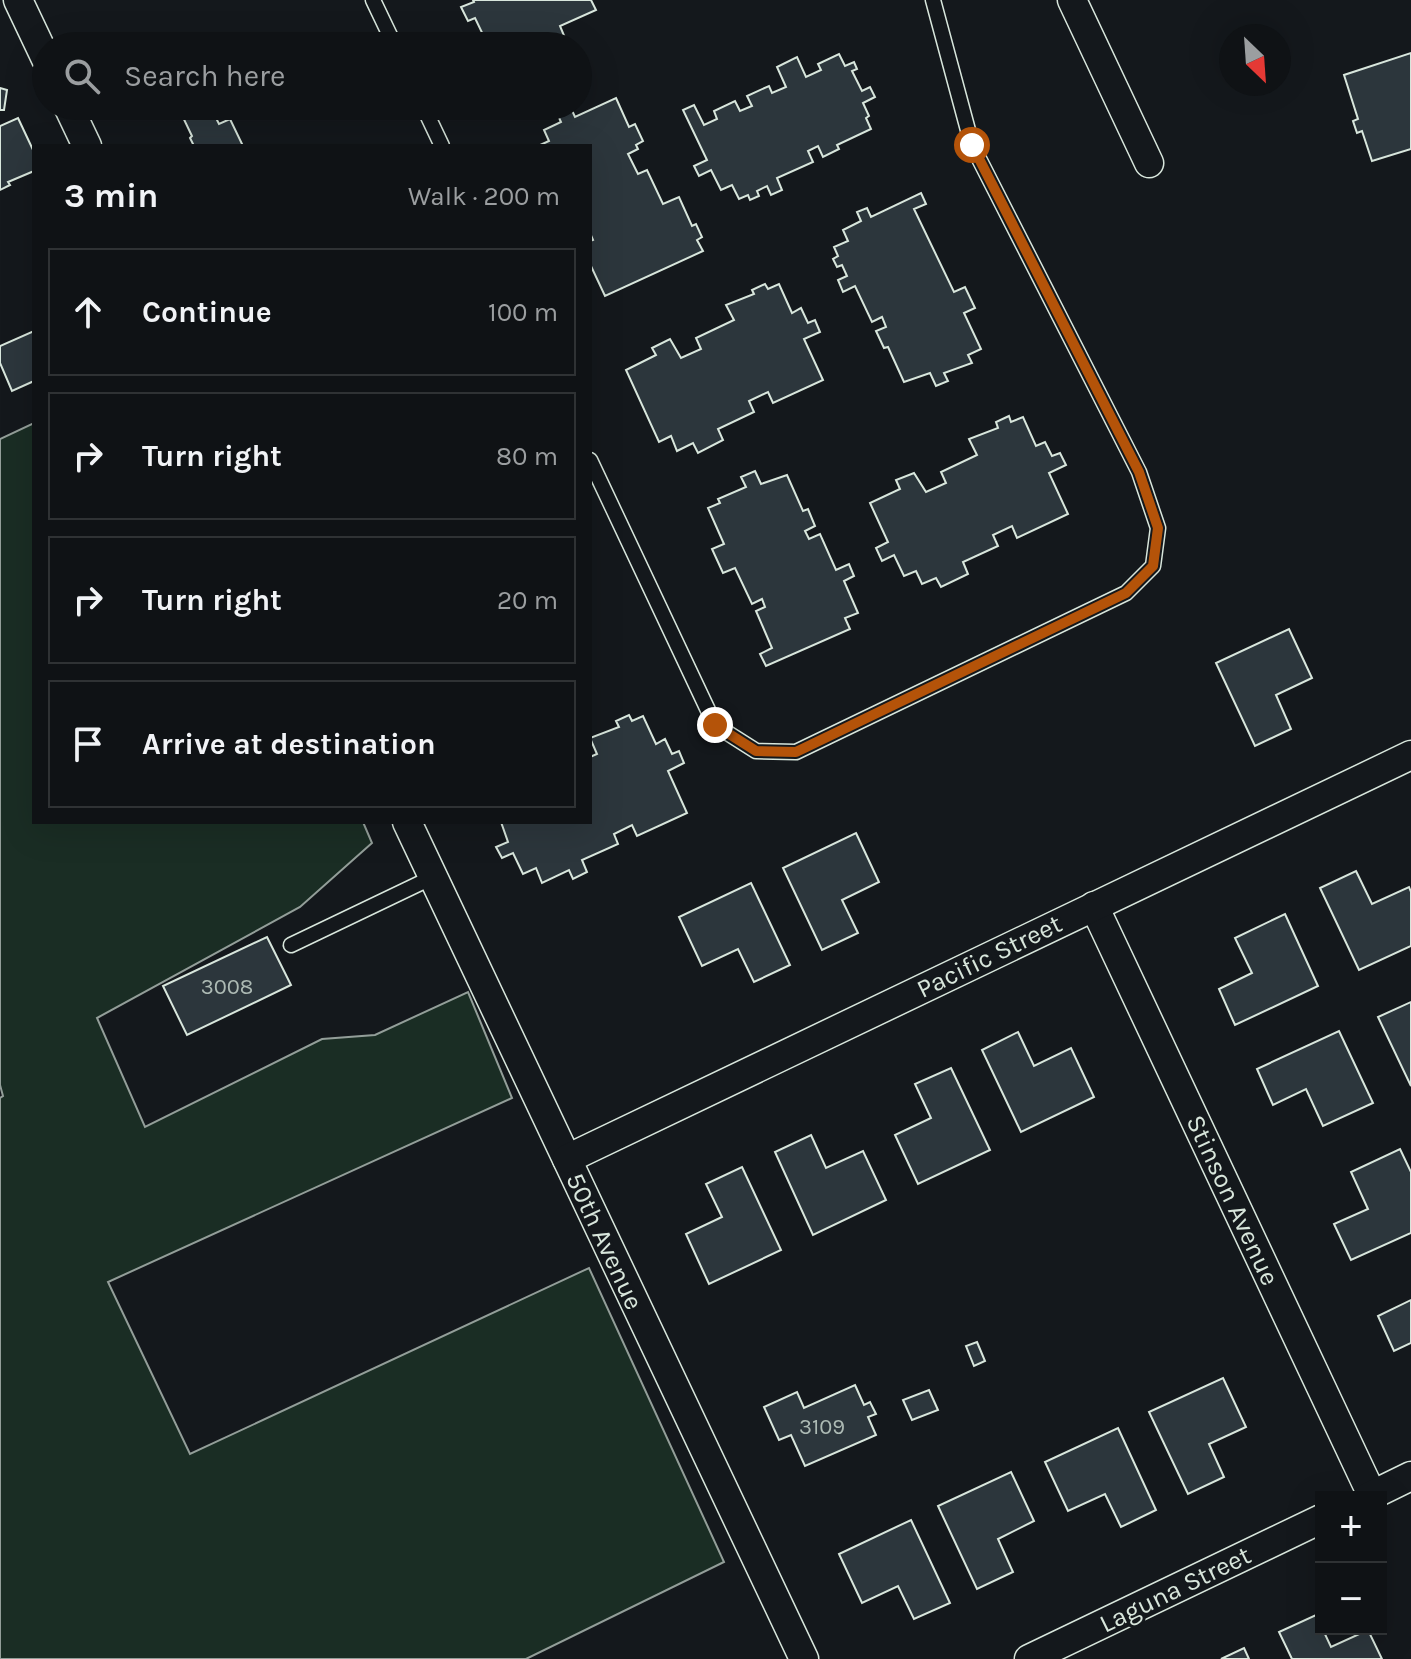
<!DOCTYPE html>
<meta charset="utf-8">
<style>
:root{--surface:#0f1215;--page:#1d2022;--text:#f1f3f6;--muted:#9b9ea0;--line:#2f3234}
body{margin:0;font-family:Karla,sans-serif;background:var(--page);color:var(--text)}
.controls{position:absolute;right:24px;bottom:24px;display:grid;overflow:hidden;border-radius:0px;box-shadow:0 8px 32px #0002}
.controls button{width:72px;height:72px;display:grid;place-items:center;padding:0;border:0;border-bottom:2px solid var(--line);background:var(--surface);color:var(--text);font:40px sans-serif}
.compass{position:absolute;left:1219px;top:24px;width:72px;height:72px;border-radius:50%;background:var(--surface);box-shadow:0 8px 32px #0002;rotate:155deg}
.stop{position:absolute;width:24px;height:24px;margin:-18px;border:6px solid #b45309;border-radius:50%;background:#fff}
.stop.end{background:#b45309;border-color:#fff;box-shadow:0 2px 8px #0008}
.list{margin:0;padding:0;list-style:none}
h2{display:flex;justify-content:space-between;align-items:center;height:104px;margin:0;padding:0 32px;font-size:34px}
h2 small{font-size:26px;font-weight:400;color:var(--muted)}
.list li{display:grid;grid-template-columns:52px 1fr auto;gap:24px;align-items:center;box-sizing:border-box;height:128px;margin:0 16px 16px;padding:0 16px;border:2px solid var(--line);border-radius:0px}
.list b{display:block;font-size:30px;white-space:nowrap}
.list em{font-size:26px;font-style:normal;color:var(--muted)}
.icon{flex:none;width:44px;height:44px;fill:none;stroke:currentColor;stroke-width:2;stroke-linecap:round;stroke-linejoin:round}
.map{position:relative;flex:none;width:1411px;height:1659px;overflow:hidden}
.search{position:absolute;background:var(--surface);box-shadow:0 8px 32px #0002;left:32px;top:32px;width:560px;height:88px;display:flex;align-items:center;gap:20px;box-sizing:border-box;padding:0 28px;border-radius:44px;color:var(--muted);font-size:30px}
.panel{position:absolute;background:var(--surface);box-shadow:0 8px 32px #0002;left:32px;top:144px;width:560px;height:680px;border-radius:0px}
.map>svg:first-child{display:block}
.green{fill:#1a2d24;stroke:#939e99;stroke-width:2}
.building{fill:#2c363c;stroke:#d8e6dc;stroke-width:2}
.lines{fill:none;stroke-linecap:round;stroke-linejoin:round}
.lane-casing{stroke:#d8e6dc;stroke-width:17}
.street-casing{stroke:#d8e6dc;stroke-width:31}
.lane{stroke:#14181c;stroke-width:14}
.street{stroke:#14181c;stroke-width:28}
.route{stroke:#b45309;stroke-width:10}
.labels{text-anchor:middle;stroke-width:6;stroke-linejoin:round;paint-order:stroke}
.number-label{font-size:22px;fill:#adbab4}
.street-label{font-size:26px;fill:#d8e6dc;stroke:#14181c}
</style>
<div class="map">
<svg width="1411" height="1659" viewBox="0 0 1411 1659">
<rect width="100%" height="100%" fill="#14181c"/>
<polygon class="green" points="34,423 34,822 363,822 372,843 300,907 97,1018 145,1127 322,1039 375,1035 468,992 512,1098 108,1282 190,1454 589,1268 724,1562 526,1659 0,1659 0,1098 3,1096 0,1085 0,439"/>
<g class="building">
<polygon points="473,0 591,0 596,10 560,26 565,38 547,46 540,46 536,37 517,46 495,46 493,41 487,43 475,18 468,21 461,7 474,2"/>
<polygon points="1411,53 1411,149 1372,161 1362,131 1357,133 1353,121 1358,119 1344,75"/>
<polygon points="839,54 845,66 854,62 857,69 852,71 862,91 870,87 875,97 863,103 869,116 866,118 871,129 837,145 839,149 823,157 818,146 808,151 813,162 777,178 782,190 771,195 767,186 757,191 759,196 750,200 748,195 739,199 732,185 721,190 711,170 699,176 694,166 707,160 683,110 694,105 704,125 717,119 714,111 735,101 740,111 752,106 747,96 769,86 772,93 786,87 777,67 797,57 806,77 821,70 818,64"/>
<polygon points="0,88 7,90 4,110 0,110"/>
<polygon points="616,98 629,127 635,124 643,141 636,145 638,149 628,154 638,174 647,170 663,204 679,197 692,226 696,224 702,237 697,240 703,251 605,296 590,264 590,241 593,240 590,233 590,146 538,146 549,141 544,130 561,122 555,109 570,106 575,117"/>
<polygon points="187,106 210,106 219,124 230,119 243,146 194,146 190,138 192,136 179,109"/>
<polygon points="18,118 34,152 34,171 8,182 10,185 0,190 0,126"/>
<polygon points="921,193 926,204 914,209 954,292 965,287 975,308 964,313 981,349 968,355 972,363 944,373 948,381 936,386 930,373 904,382 888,347 884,348 876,331 886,327 882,317 872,322 855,286 843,292 838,280 847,276 842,265 837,267 833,259 838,256 834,247 848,241 843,230 861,221 857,212 867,208 871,217"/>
<polygon points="765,284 768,289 779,284 792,313 801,308 808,323 815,320 820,332 804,339 823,380 773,403 768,392 749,401 754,412 718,429 723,440 698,453 693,443 677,451 671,436 659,442 626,370 656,355 652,348 670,339 681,358 701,349 696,338 734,320 726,305 754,294 752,290"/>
<polygon points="34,331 34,381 12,391 0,363 0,346"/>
<polygon points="1009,416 1011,422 1023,417 1036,446 1045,442 1052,456 1060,453 1066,465 1049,473 1068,514 1017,538 1012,526 993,535 998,546 963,562 968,574 941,587 936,578 922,584 916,571 904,576 894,555 882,561 876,548 888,542 870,503 900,489 896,480 914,473 926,492 946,483 941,472 977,455 969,439 998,428 996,422"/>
<polygon points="755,471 761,484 787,475 803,511 808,509 815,526 805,531 809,539 820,534 836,570 849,564 854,576 844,581 858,613 845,618 850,629 766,666 760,654 772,648 756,611 765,607 762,599 752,604 735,568 723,573 712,549 724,544 708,508 720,503 718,499 746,487 741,477"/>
<polygon points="1289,629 1312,678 1276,695 1291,729 1255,746 1216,663"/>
<polygon points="629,715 632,721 643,716 656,744 665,739 672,754 679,751 684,763 668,771 687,813 637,836 632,825 614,834 618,844 582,860 587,872 573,879 569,870 542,883 536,868 523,874 513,853 502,858 496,847 508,842 501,822 590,822 590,757 597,754 590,738 619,727 616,721"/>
<polygon points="856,833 879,882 842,900 858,933 822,950 783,868"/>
<polygon points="1356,871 1372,904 1409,887 1411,892 1411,946 1359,970 1320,888"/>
<polygon points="751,883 790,965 754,982 738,949 702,966 679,917"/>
<polygon points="1285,914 1318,986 1235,1025 1219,989 1252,973 1235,938"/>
<polygon points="267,937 291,985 187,1035 163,986"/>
<polygon points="1411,1002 1411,1086 1378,1017"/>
<polygon points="1339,1031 1373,1103 1323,1126 1306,1089 1273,1105 1257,1069"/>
<polygon points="1018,1032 1034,1066 1071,1048 1094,1097 1021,1132 982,1050"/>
<polygon points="951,1068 990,1150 918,1184 895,1135 931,1118 915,1084"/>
<polygon points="811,1135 826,1168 863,1151 886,1200 813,1235 775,1152"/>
<polygon points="1400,1149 1411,1172 1411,1233 1351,1260 1334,1224 1368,1209 1351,1172"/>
<polygon points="742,1167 781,1250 709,1284 686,1234 722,1217 706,1184"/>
<polygon points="1411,1300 1411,1343 1394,1351 1378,1316"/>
<polygon points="977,1342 985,1361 974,1366 966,1346"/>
<polygon points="1223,1378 1246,1427 1209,1444 1224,1477 1188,1494 1149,1412"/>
<polygon points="855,1385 864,1405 870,1402 876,1414 868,1417 876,1435 805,1466 791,1435 779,1440 764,1407 797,1392 804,1408"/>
<polygon points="929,1390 938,1410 912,1420 903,1400"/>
<polygon points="1118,1428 1156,1510 1121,1527 1105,1494 1068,1511 1045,1462"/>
<polygon points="1011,1472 1034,1521 998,1539 1013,1572 977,1589 938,1506"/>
<polygon points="911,1520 950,1603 914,1619 898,1586 862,1603 839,1554"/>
<polygon points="1316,1615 1331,1647 1368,1630 1382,1659 1292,1659 1279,1632"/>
<polygon points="1244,1648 1249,1659 1221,1659"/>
</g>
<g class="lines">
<defs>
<g id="lane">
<polyline points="373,0 395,46"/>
<polyline points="423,106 442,146"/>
<polyline points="590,460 715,725 756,751 796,752 1126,593 1153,566 1158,528 1139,472 972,145 933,0"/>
<polyline points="291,945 433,877"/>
</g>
<g id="street">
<polyline points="18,0 46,59"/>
<polyline points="1072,0 1149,163"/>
<polyline points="68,106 87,146"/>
<polyline points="407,822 804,1659"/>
<polyline points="1094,906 1372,1495"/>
<polyline points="567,1159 1411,755"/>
<polyline points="1368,1497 1411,1476"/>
<polyline points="1029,1659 1321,1519"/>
</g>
</defs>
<use href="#lane" class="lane-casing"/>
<use href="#street" class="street-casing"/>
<use href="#lane" class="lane"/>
<use href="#street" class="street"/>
</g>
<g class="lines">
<polyline class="route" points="715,725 756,751 796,752 1126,593 1153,566 1158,528 1139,472 972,145"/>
</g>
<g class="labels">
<g class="number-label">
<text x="227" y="994">3008</text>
<text x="822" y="1434">3109</text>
</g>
<g class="street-label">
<text transform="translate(989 956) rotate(-26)" y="9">Pacific Street</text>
<text transform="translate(1233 1200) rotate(65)" y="9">Stinson Avenue</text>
<text transform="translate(605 1241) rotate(65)" y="9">50th Avenue</text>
<text transform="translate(1175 1589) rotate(-26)" y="9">Laguna Street</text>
</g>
</g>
</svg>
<div class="controls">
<button>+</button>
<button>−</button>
</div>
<svg class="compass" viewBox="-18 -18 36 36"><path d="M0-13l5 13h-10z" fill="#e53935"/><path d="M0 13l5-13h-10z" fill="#9b9ea0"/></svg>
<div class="stop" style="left:972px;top:145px"></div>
<div class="stop end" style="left:715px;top:725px"></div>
<div class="search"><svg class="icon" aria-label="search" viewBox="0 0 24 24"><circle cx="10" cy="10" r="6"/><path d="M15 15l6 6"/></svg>Search here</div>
<section class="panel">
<h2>3 min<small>Walk · 200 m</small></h2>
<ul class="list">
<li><svg class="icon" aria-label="ahead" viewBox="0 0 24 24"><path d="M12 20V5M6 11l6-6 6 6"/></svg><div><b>Continue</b></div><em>100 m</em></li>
<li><svg class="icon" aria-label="right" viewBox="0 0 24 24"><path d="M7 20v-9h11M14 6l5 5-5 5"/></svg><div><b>Turn right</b></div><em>80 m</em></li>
<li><svg class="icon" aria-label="right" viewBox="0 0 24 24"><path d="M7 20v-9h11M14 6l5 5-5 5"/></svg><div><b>Turn right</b></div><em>20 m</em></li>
<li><svg class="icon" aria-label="arrive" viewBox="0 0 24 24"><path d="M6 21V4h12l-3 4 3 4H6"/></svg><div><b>Arrive at destination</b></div></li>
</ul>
</section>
</div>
